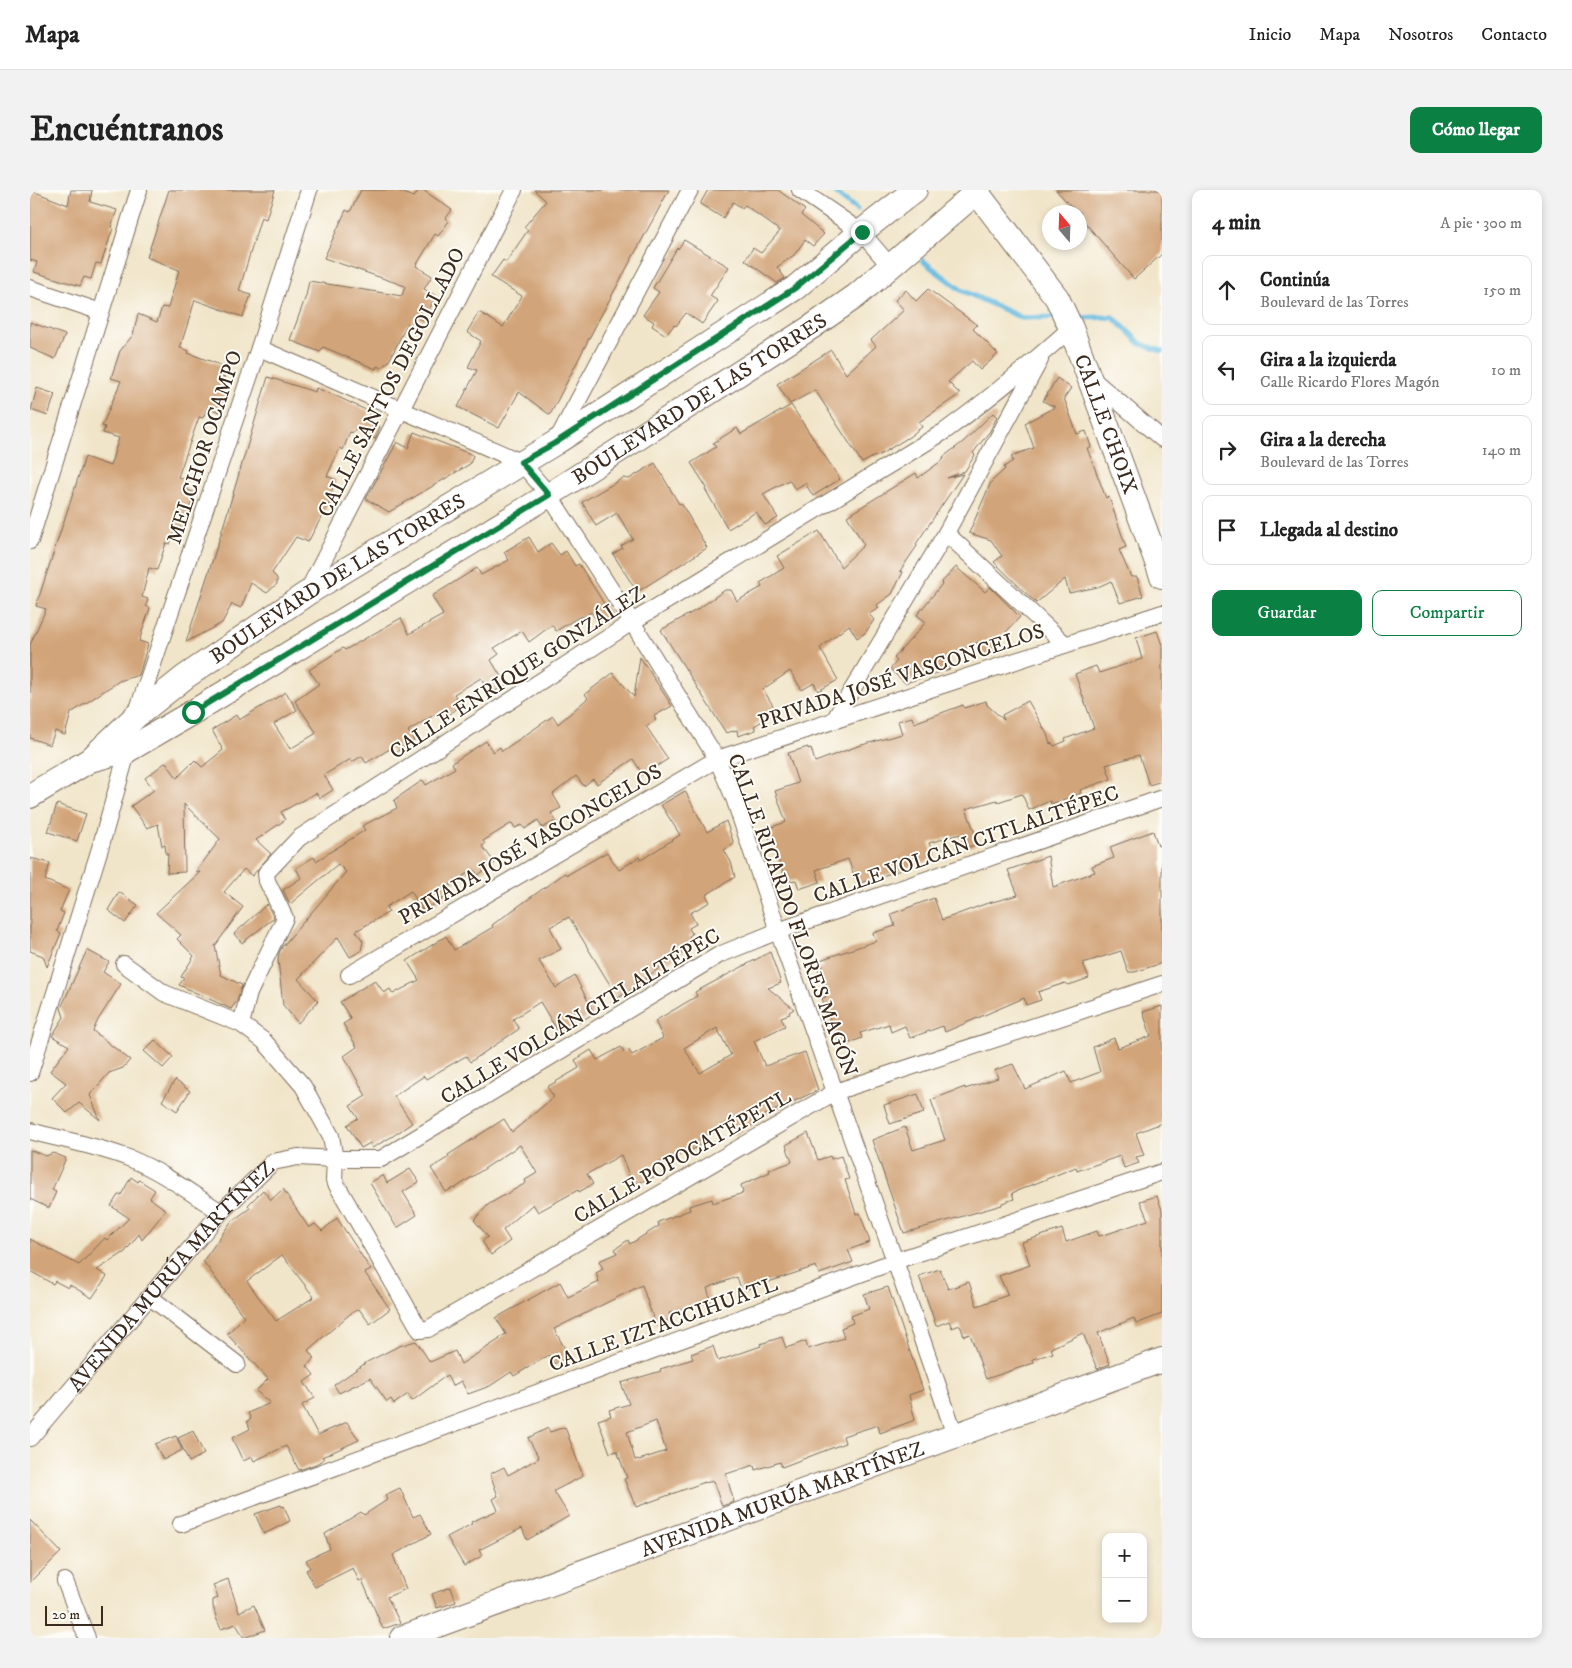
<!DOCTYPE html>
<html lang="es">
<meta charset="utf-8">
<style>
:root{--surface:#fff;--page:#f2f2f2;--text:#222;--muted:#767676;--line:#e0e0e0;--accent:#0b8043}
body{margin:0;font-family:"IM FELL DW Pica",serif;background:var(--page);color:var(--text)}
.controls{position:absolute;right:15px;bottom:15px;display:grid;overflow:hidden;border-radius:10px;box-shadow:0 2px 8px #0003}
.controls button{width:45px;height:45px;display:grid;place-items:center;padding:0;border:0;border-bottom:1px solid var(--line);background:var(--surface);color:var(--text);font:25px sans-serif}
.compass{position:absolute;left:1012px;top:15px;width:45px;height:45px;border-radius:50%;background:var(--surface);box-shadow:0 2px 8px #0003;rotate:341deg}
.scale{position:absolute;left:15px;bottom:12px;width:58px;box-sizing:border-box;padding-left:5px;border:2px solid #3b2a1e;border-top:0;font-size:14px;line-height:18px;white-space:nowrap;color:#3b2a1e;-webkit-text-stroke:4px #fdfcf7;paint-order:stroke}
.stop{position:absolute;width:15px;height:15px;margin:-11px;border:4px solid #0b8043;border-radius:50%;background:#fff}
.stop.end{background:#0b8043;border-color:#fff;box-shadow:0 1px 5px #0008}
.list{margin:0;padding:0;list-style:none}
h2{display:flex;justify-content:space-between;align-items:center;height:65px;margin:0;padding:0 20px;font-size:21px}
h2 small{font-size:16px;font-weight:400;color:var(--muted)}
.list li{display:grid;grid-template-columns:32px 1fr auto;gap:15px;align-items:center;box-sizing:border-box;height:70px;margin:0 10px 10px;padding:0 10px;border:1px solid var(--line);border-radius:10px}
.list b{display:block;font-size:19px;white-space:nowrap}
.list p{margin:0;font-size:16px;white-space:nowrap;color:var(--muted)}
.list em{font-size:16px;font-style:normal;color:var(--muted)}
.actions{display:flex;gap:10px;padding:15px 20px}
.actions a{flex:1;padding:11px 0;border:1px solid var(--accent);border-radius:10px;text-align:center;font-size:18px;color:var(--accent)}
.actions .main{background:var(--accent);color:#fff}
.icon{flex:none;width:28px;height:28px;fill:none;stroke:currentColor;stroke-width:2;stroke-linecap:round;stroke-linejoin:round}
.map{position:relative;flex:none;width:1132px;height:1448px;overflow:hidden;border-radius:10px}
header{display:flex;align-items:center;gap:30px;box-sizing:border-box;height:70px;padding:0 25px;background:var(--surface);border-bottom:1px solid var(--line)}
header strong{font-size:24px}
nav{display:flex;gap:28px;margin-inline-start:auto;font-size:18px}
.intro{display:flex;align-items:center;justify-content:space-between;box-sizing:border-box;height:120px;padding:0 30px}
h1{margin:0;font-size:35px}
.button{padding:12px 22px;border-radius:10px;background:var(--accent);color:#fff;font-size:18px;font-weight:700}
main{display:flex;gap:30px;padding:0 30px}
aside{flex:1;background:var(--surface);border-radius:10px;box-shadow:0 2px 8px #0003}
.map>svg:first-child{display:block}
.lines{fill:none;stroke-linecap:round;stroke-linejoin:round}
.stream{stroke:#63b9df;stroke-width:5.5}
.building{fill:#d2a479;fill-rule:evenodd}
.street-casing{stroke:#7b6b5a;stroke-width:18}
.secondary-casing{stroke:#7b6b5a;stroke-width:26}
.street{stroke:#fff;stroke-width:16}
.secondary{stroke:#fff;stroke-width:24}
.route{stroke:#0b8043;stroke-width:6}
.labels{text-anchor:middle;stroke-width:4;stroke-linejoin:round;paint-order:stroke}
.street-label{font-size:21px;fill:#3b2a1e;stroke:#fdfcf7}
</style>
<header>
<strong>Mapa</strong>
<nav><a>Inicio</a><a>Mapa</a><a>Nosotros</a><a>Contacto</a></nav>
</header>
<div class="intro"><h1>Encuéntranos</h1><a class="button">Cómo llegar</a></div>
<main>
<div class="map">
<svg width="1132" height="1448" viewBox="0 0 1132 1448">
<rect width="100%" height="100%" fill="#fdfcf7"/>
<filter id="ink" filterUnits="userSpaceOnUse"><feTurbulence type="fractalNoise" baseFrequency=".02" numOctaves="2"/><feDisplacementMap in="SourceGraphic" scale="10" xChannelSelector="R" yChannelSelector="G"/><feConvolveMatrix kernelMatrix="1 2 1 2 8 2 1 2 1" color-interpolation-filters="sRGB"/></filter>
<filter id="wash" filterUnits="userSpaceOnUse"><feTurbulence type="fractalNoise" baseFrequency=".0096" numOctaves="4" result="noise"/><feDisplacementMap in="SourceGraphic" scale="20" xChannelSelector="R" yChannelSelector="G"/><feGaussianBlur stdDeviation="1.12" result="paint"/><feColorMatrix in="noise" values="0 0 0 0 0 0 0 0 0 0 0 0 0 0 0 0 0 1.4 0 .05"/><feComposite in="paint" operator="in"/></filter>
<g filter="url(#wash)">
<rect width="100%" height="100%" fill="#f1e5c9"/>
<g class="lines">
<g class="stream">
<polyline points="802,0 827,20"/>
<polyline points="893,71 931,100 992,128 1029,127"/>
<polyline points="1042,128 1083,127 1111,154 1132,161"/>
</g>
</g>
<g id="blocks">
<g class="building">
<polygon points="0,0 38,15 41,0 62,0 60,12 87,20 81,37 83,38 71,74 66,73 61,89 54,87 50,96 4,82 7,72 0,70"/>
<polygon points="139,0 245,0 236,29 231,27 209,101 221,105 213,127 165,110 150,158 159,161 158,163 196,177 193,191 199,194 190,222 177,218 173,228 169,227 148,287 158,290 155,299 165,303 153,339 146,337 140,354 136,353 127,380 119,378 112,407 118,409 116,416 120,418 109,451 118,454 109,485 89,491 41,523 35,545 25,541 20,555 0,548 0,455 16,419 6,416 55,267 80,276 89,248 73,243 75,237 72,236 91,191 81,188 90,161 103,145 108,124 127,132 132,117 138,118 149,80 117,67"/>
<polygon points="331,0 366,0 384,7 389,0 393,0 422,20 416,28 419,31 408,46 405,44 386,76 402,86 394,99 406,106 394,130 385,126 381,135 377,134 359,171 351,178 347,176 346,179 293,157 290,162 260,150 276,106 279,91 372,106 375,96 294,68 316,20 320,22"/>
<polygon points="504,0 639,0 568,131 520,225 489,202 469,238 428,217 447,180 438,177 451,151 437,142 449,122 473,137 492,106 461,87 473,70 476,72 498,40 494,37 516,11"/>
<polygon points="678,0 748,0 775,20 771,25 794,44 783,56 775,50 764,65 747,77 755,88 747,93 715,70 723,58 731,63 750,41 715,15 712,18 703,12 693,28 670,14"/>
<polygon points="1026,0 1132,0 1132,64 1104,89 1050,27 1050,22 1046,22"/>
<polygon points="654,50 699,77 680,106 688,111 672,134 656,123 646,136 644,135 636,145 622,136 624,132 613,125 629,102 623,98 647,58 648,59"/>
<polygon points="898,99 947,135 943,139 968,164 950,180 942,171 918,192 930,204 889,232 892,237 879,247 846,267 845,266 832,273 785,200 760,214 747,194 801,160 816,184 846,156 841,150 874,120 865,110 876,100 886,111"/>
<polygon points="0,132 35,145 25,169 0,158"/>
<polygon points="238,187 285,202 286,198 304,205 340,222 337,229 350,237 345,249 325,239 323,243 320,242 313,260 310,258 297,286 306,290 301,303 304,304 278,352 266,347 242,383 247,388 247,394 237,403 221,393 211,418 202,414 192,433 156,452 190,347"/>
<polygon points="1027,188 1041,198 1034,208 1047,244 1056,241 1061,257 1057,258 1076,308 1079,307 1096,357 1089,360 1101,387 1107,387 1113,406 1090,413 1081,391 1068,397 1039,403 1035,389 1006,413 964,372 972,366 961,350 939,343 961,292 975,279 974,277 983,271 981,266 1004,258 995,233 1025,217 1013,211"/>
<polygon points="7,198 25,204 18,226 1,220"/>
<polygon points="761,215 810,289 783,306 775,293 765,299 759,290 733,304 748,328 735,335 726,322 698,339 675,299 677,298 661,273 686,257 683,253 707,238 711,244"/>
<polygon points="963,223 967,227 960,241 943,263 945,265 935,281 917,288 933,284 886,354 887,356 870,381 873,382 862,404 847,415 849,418 839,424 844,430 835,443 827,448 819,435 790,458 808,490 788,501 784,493 772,500 760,481 733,499 747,522 724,536 726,540 708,546 707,540 696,543 631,440 668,419 695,400 701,400 707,411 732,397 730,393 754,378 747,366 789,341 811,377 834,355 817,326 886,283 888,288 914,269 913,267 933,252"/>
<polygon points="384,242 443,265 440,274 359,322 336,309 367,252 378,258"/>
<polygon points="625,273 649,314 651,313 677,358 607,402 583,364 593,358 591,356 603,349 587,323 566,336 552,312 593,288 599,289"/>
<polygon points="499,347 508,362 521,353 530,365 536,361 545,376 549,374 583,428 570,435 561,422 556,426 549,427 526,441 522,435 499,452 492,441 464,458 469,464 461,470 476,495 460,504 451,488 424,504 431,516 411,529 407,523 378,541 384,551 363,564 360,559 336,573 332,566 322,572 321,569 294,585 303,600 290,608 286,603 251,622 255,630 226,650 241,664 222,686 214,679 194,702 213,717 185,756 191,785 212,795 207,811 201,819 149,795 154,788 151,787 164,766 147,749 151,745 126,723 170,682 166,682 190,649 154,614 155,682 137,683 138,664 136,664 135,655 132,656 128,634 117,638 101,616 124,600 115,588 136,572 147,588 165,570 172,577 193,560 182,540 206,525 209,530 256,502 267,520 244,534 260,559 285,544 286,542 265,511 289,494 279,480 313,458 315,460 371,428 379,444 413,425 402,406 447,378 451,385 479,370 474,362"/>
<polygon points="926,377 955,402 960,397 990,427 965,454 968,459 952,467 947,452 912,471 920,479 875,493 860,479 867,471 864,468 896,432 887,425 912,394 911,393"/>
<polygon points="1127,441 1132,455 1132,591 1119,595 1109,565 1076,575 1081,589 1050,600 1051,603 1021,614 1020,611 999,620 992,604 968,612 967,610 936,619 949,654 935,658 930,644 899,653 905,669 827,694 818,669 786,680 790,692 769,699 766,690 759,691 758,687 755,688 736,639 756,632 745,601 768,593 758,563 778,557 778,559 781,558 785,572 828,556 872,544 868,531 882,527 884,533 933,515 934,518 956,511 957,515 974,530 972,525 998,511 1017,544 1020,554 1022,553 1024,556 1036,551 1035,549 1064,538 1045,484 1066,476 1069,483 1112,469 1106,448"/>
<polygon points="610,467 642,516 624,526 626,530 616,536 638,569 613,585 603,569 567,594 563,589 554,596 546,586 523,604 531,618 521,623 526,631 512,638 508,630 495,639 492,635 485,638 482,633 453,651 455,654 452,656 465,673 448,685 443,679 415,699 419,705 393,721 381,701 356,717 359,722 326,741 333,751 331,761 320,767 308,747 268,789 288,811 268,833 253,815 248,770 249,763 252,757 316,682 308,674 260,714 253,700 271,688 266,678 284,667 286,671 335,640 332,636 367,618 364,610 393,590 396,595 425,578 422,573 456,551 463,562 470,557 472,561 523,526 528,534 558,508 555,504 583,483 604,507"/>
<polygon points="655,601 677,642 696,631 704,654 694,660 701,672 705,687 676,705 680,712 660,723 666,734 659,738 662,744 659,746 664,754 615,788 617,791 588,808 539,727 520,737 531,759 509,771 526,798 545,786 564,823 530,845 510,812 483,829 489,839 440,872 436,866 396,889 394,886 364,906 382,933 363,946 342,958 340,953 331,958 317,935 328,928 320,916 336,906 314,866 327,857 313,834 321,829 310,812 345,790 354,803 360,799 363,804 389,790 377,771 416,746 424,760 463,737 462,735 535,683 537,685 577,662 589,680 609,667 611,670 650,645 631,615"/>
<polygon points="27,614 56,624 47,651 18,642"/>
<polygon points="1123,641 1128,656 1132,655 1132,773 1105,782 1098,782 1091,761 1053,773 1059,788 1039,795 1035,793 1008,802 1011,810 996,815 994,808 915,842 913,836 880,848 875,836 861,842 859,834 830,843 832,848 810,857 792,808 796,807 788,779 793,777 790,770 846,751 843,743 865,736 861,724 904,708 912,730 955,714 988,705 978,680 1018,666 1023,697 1065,682 1062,676 1084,668 1080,657"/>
<polygon points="0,668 20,673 15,690 39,700 30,721 34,723 27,741 31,743 17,777 13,766 0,761"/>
<polygon points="89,702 108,715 95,733 78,720"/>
<polygon points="237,714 244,728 212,753 204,744"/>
<polygon points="57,760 79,772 73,782 91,794 68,830 63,841 100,870 93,878 79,883 60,905 70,930 49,913 37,923 22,908 36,893 20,881 39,856 22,846 34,827 31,818"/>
<path d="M740 762 751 793 738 798 764 819 759 822 760 824 751 827 755 836 724 851 735 876 775 862 788 900 733 926 734 928 706 945 698 932 666 952 669 957 622 976 626 986 603 995 591 965 557 984 563 994 549 1002 548 1000 508 1022 503 1014 473 1040 480 1051 461 1065 452 1051 458 1047 444 1030 459 1014 496 993 495 990 507 983 490 955 424 999 423 998 416 1002 401 978 419 967 418 965 474 929 482 942 524 907 517 897 549 878 545 870 561 860 567 870 591 857 594 862 598 859 602 865 633 848 625 831 667 806 665 802ZM687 838 701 865 670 883 654 858Z"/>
<polygon points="1132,816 1132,933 1106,943 1114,965 1106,967 1109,973 1094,978 1090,966 1047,981 1046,977 982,1003 984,1009 972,1013 972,1015 874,1043 842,950 875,937 883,960 915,950 901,910 935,897 935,899 968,888 965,880 983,874 995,899 1036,881 1041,893 1070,882 1063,857 1084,848 1088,858 1121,846 1113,822"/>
<polygon points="125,850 143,867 133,878 114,861"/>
<polygon points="145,890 160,901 147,921 132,911"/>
<polygon points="888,904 894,923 860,934 854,915"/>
<polygon points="778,943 788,970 800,966 801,969 811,966 819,989 815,990 826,1024 830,1023 840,1052 818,1060 823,1072 789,1084 786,1076 712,1101 707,1087 677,1098 681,1111 639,1123 641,1129 625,1134 612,1095 524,1139 539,1166 524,1174 519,1165 484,1186 481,1182 460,1196 438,1204 431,1191 422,1196 417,1185 382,1211 378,1204 364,1214 361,1209 357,1212 340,1188 309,1203 304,1195 337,1172 369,1156 386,1151 400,1172 425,1161 431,1174 470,1149 469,1148 476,1144 466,1128 530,1092 538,1107 569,1092 566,1083 573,1079 569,1071 587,1063 585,1059 598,1050 600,1054 629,1036 628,1032 660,1020 659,1016 682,1009 683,1013 713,1003 711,995 740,982 739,980 762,972 756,955"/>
<polygon points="0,960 16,966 23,963 36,968 22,1000 26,1002 19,1018 0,1009"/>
<polygon points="380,979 389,992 373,1002 387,1025 367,1038 340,993 353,985 357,993"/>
<polygon points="101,987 108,992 109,990 125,1000 120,1008 136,1020 112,1050 109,1044 95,1062 67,1080 77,1086 62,1108 40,1095 38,1098 25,1091 23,1094 0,1081 0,1049 49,1075 75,1048 77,1050 99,1028 81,1016 88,1005 91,1005"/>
<path d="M253 999 279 1038 285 1034 292 1041 307 1028 341 1080 335 1083 360 1119 340 1134 329 1119 320 1124 278 1160 284 1168 277 1176 284 1185 274 1192 285 1208 272 1215 288 1245 317 1232 329 1250 292 1267 294 1269 286 1274 269 1280 256 1256 224 1271 222 1267 213 1271 202 1248 220 1239 217 1231 221 1229 218 1223 240 1213 226 1201 238 1189 197 1144 214 1127 173 1071 201 1032 220 1018 218 1015 233 1000 241 1010ZM252 1065 284 1107 246 1131 217 1091Z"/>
<polygon points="1127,1006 1132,1020 1132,1124 1106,1134 1104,1128 1068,1143 1080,1174 1067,1179 1053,1143 1021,1158 1023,1163 1003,1169 1004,1173 956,1189 940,1144 934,1146 930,1135 922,1138 919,1131 906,1136 889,1086 910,1079 918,1099 939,1092 947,1116 978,1105 969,1086 1000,1075 992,1052 1032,1039 1036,1052 1067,1041 1069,1046 1080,1043 1118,1030 1110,1011"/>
<path d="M858 1097 893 1200 879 1205 885 1230 850 1243 848 1235 813 1246 815 1253 752 1277 750 1272 725 1280 724 1275 696 1284 704 1312 692 1316 683 1291 675 1293V1292L606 1317 594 1289 597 1288 587 1261 580 1263 568 1230 581 1226 579 1220 599 1214 591 1193 631 1181 630 1179 663 1169 661 1164 683 1156 688 1171 731 1156 730 1154 752 1147 756 1158 776 1151 778 1159 814 1148 811 1138 823 1133 821 1126 839 1119 834 1104ZM626 1231 636 1261 609 1270 608 1269 605 1270 597 1242Z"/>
<polygon points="535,1237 553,1286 524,1301 539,1326 497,1350 492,1338 449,1360 452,1366 434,1376 417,1347 442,1334 441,1332 468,1320 463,1309 468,1306 460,1284 474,1277 478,1285 509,1268 498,1248 518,1238 520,1242"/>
<polygon points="163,1241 174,1264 159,1272 148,1248"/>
<polygon points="146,1246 152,1260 133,1270 125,1254"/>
<polygon points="370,1298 383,1327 390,1324 401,1344 363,1365 376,1399 357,1407 370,1433 353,1439 332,1390 329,1391 323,1378 285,1397 276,1380 280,1378 276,1370 300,1359 295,1344 331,1322 334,1325 357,1310 355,1305"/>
<polygon points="251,1315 252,1317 254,1316 260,1331 234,1344 225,1324"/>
<polygon points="0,1330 31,1362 0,1393"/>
<polygon points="198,1389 209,1422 224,1415 235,1440 214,1448 206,1434 191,1439 187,1430 183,1416 183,1410 188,1408 183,1395"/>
<polygon points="421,1397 426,1412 407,1418 402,1404"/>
</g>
</g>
</g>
<g filter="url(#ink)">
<use href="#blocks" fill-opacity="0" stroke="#7b6b5a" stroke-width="1"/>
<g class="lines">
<defs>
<g id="street">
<polyline points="770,0 831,42 861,77"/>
<polyline points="0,98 71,122"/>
<path d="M1041 138C1001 174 959 209 915 241L602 432 269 648 236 683 237 691 255 728 219 803 211 834 234 851 273 896 301 946 305 969 304 990 390 1140 398 1139 805 902 1132 794"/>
<polyline points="229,158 491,272 519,305 602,432 687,569 704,608 748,741 865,1071 925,1245"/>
<polyline points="1060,187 1132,249"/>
<polyline points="526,252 660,0"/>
<polyline points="916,343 1035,454"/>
<polyline points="0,351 109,0"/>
<polyline points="276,404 484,0"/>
<polyline points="106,525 229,158 279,0"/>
<polyline points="804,530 916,343 1010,170"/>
<polyline points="94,774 134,803 211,834"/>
<polyline points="319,785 687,569 1132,423"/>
<polyline points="0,883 71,655 100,552"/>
<path d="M0 941C33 950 69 956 101 969 133 982 162 1004 191 1022"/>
<polyline points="120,1107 207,1174"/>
<path id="s1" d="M0 1248 191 1022 243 972 268 967 305 969H351L689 765 748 741 1132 608"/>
<polyline points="151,1334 865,1071 1132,982"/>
<polyline points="35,1391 57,1448"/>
</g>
<g id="secondary">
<path id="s2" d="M945 0 1027 108 1041 138 1132 386"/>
<path id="s3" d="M64 569 98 560 163 522 519 305 783 136 826 106 949 0"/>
<path id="s4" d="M0 606 60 570 106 526 155 487 276 404 525 253 765 98 831 42 885 0"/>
<path id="s5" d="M372 1448 1132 1170"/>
</g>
</defs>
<use href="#street" class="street-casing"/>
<use href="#secondary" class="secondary-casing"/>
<use href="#street" class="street"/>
<use href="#secondary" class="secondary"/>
</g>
</g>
<g class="lines" filter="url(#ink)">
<polyline class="route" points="163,522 519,305 491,272 525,253 765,98 832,42"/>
</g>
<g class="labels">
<g class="street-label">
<text transform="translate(361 192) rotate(-63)" y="7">CALLE SANTOS DEGOLLADO</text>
<text dy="7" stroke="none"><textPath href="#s3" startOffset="706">BOULEVARD DE LAS TORRES</textPath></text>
<text dy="7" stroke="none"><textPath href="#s2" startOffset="271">CALLE CHOIX</textPath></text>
<text transform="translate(174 257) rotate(-72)" y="7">MELCHOR OCAMPO</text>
<text dy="7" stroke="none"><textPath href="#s4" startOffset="378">BOULEVARD DE LAS TORRES</textPath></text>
<text transform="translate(487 482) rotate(-33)" y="7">CALLE ENRIQUE GONZÁLEZ</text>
<text transform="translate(871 486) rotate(-18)" y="7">PRIVADA JOSÉ VASCONCELOS</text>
<text transform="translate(500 654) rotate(-30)" y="7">PRIVADA JOSÉ VASCONCELOS</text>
<text transform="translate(936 654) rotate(-19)" y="7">CALLE VOLCÁN CITLALTÉPEC</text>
<text transform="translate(763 725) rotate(70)" y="7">CALLE RICARDO FLORES MAGÓN</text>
<text transform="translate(550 826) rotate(-31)" y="7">CALLE VOLCÁN CITLALTÉPEC</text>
<text transform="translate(652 966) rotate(-30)" y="7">CALLE POPOCATÉPETL</text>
<text dy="7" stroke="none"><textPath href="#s1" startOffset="215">AVENIDA MURÚA MARTÍNEZ</textPath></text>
<text transform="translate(633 1134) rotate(-20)" y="7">CALLE IZTACCIHUATL</text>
<text dy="7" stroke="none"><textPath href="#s5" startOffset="405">AVENIDA MURÚA MARTÍNEZ</textPath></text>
</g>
</g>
</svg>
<div class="controls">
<button>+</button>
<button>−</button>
</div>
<svg class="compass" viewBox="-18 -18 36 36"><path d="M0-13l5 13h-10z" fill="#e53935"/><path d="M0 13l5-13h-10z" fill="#767676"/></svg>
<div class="scale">20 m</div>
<div class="stop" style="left:163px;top:522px"></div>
<div class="stop end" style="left:832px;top:42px"></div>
</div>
<aside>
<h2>4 min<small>A pie · 300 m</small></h2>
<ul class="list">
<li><svg class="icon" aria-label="ahead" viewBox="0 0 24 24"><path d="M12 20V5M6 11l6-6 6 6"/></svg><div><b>Continúa</b><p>Boulevard de las Torres</p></div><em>150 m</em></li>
<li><svg class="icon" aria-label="left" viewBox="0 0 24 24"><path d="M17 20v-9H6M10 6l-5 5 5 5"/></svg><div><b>Gira a la izquierda</b><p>Calle Ricardo Flores Magón</p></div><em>10 m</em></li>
<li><svg class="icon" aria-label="right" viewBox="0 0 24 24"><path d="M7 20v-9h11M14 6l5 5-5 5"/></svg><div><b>Gira a la derecha</b><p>Boulevard de las Torres</p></div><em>140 m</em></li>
<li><svg class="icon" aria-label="arrive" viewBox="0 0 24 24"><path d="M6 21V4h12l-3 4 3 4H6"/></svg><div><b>Llegada al destino</b></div></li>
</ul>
<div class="actions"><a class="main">Guardar</a><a>Compartir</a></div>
</aside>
</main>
